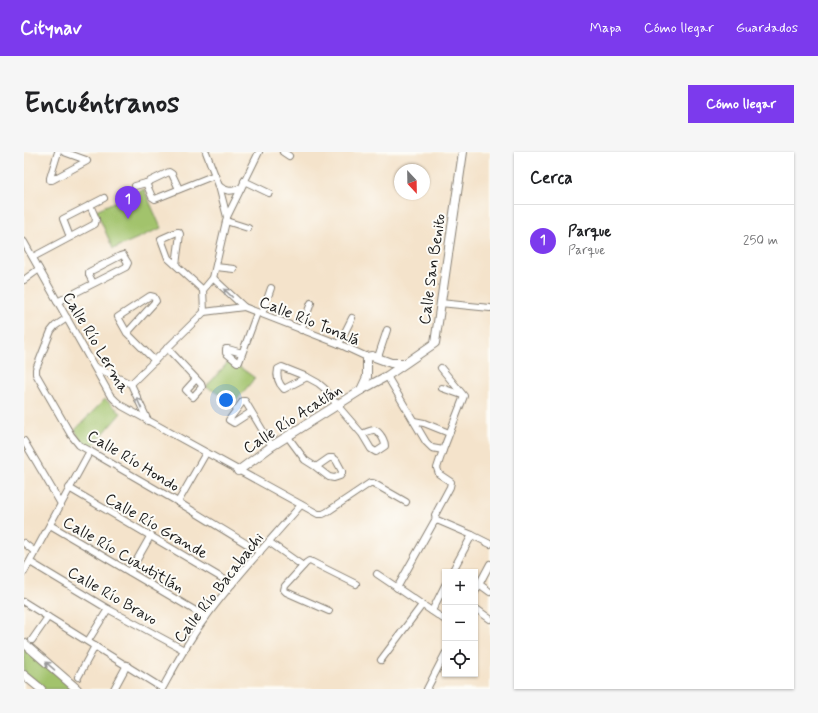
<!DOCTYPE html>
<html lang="es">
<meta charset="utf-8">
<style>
:root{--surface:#fff;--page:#f6f6f6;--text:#202124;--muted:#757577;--line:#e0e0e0;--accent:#7c3aed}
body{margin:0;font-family:Mynerve,sans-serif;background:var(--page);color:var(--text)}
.controls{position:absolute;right:12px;bottom:12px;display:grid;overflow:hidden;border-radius:0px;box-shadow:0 1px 3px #0004}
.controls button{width:36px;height:36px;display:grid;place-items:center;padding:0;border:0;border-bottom:1px solid var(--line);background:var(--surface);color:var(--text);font:20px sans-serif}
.compass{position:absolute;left:370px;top:12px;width:36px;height:36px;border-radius:50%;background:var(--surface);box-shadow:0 1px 3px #0004;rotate:158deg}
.you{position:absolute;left:202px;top:248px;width:14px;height:14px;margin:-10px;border:3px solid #fff;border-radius:50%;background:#1a73e8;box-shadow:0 0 0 6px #1a73e833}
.badge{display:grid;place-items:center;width:26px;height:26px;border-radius:50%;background:var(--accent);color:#fff;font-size:13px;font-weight:700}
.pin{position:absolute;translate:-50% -33px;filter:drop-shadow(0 1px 2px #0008)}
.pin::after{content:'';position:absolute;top:21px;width:14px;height:12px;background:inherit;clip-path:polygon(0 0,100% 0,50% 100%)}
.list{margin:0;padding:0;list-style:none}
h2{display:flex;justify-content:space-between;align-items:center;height:52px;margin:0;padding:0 16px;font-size:17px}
h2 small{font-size:13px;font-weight:400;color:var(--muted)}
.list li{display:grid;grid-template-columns:26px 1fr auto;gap:12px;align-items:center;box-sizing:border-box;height:72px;padding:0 16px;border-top:1px solid var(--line)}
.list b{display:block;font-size:15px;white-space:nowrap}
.list p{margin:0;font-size:13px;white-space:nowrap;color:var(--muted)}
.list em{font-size:13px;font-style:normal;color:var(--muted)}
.icon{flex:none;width:22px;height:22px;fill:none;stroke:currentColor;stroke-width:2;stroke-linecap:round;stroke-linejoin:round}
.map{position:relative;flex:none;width:466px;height:537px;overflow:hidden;border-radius:0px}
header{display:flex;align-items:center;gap:24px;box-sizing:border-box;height:56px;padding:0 20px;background:var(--accent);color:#fff}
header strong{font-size:19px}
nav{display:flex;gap:22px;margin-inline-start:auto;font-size:14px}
.intro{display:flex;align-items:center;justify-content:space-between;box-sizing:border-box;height:96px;padding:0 24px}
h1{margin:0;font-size:28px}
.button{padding:10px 18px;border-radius:0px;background:var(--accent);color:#fff;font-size:14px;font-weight:700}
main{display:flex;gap:24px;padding:0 24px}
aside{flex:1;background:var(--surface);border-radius:0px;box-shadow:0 1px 3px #0004}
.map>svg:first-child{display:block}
.green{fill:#a2c36c;stroke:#5f7044}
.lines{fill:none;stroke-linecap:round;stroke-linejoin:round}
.street-casing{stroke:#888074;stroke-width:8}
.secondary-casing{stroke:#888074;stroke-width:10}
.street{stroke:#fff;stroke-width:6}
.secondary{stroke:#fff;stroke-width:8}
.oneway{stroke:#999}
.labels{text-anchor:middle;stroke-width:4;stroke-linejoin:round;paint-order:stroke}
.street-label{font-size:16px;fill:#1c1c1c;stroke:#fdfcf7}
</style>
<header>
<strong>Citynav</strong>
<nav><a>Mapa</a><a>Cómo llegar</a><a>Guardados</a></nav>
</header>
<div class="intro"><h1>Encuéntranos</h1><a class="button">Cómo llegar</a></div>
<main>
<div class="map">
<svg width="466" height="537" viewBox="0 0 466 537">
<rect width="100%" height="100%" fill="#fdfcf7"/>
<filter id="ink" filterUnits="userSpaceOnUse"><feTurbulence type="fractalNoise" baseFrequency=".025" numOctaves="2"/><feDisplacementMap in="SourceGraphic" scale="8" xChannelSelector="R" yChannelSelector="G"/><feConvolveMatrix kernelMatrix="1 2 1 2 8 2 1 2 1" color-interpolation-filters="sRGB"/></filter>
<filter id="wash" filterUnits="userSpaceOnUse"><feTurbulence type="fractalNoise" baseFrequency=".012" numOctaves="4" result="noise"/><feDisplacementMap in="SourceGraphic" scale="16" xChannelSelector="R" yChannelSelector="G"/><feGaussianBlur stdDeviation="0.9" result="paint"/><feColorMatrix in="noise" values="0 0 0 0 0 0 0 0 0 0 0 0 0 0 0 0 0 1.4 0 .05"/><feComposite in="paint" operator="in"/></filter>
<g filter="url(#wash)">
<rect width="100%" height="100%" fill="#f4e3cb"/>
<g class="green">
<polygon points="120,37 137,76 89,97 72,58"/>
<polygon points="206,208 231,226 211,250 182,235"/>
<polygon points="81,247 97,261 66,297 59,294 51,278"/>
<polygon points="0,494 50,537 21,537 0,520"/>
</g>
</g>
<g filter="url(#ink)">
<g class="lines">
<defs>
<g id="street">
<polyline points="34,0 26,26 26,28 28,28 63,9 62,8 40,0"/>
<polyline points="182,0 195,34 203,65"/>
<polyline points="259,0 265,4"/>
<polyline points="220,29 245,41"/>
<polyline points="122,31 128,45 131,47 191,23"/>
<polyline points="111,34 122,31 145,20 148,22 155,37"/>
<path d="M195 34C203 40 207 40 217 36"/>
<polyline points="202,69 224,76"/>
<polyline points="46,85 39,67 80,46"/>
<polyline points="0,90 86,243 92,249 98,254 294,362 299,362 303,360 346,331 349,331 382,350"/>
<polyline points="9,105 71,72 72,67 66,53"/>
<polyline points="152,113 156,82 155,80 153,80 137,87 144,106 179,138"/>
<polyline points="192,115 210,117"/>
<polyline points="189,126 220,155 315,192 343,205"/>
<polyline points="0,128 15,117"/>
<polyline points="33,150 102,115 104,111 99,103 96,104 65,120 65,123 69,131"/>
<polyline points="416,151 466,156"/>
<polyline points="180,160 220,155"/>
<polyline points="238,162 247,136"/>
<polyline points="43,166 31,174 27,179 12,217 12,222 47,283 55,293 66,299 154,350 236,400"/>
<polyline points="277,178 287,151"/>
<polyline points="103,181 131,150 132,149 130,145 126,144 94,165 103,181 131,209"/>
<polyline points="315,192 328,166"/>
<polyline points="143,196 177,232 178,235 169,245 162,238 172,227"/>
<polyline points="218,201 204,197 202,197 202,201 213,210 215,210 233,161"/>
<polyline points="354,205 363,178"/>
<polyline points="71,215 107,232 124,269"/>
<polyline points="363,224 402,290 408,296 419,298"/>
<path d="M283 225 260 237C254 231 252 225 254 217L258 215 283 225 294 231 300 236 313 253 338 282 347 297 352 300 361 294C361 290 360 289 358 285 351 274 348 278 338 282"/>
<polyline points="107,232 180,160 179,138 189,126 203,65 235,0"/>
<polyline points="418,236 438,243"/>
<polyline points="227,260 210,271 205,268 219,249 221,249 248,294"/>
<polyline points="390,269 400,271 425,281"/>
<polyline points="264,285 281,308 292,315 305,325 310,326 316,324 318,321 318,319 312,308 309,306 305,306 292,315"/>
<polyline points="0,289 37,352"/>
<polyline points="45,336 208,432"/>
<polyline points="154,350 182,301"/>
<polyline points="412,369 411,363 426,335 427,330 415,322 413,316 419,298 440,244 417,216"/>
<polyline points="26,373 182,465"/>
<polyline points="245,390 279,414"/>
<polyline points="0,391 11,400"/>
<polyline points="6,410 84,457 160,498"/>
<polyline points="0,420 66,299"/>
<polyline points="106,420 127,383"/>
<polyline points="428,420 448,383"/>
<polyline points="353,422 421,468"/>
<polyline points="455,432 466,440"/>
<polyline points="373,436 410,370 413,368 448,383 466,392"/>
<polyline points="451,440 466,412"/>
<polyline points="0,450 138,536"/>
<polyline points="451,456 466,467"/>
<polyline points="305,459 262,440 260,438 261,434 282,411 285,409 288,410 332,432"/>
<polyline points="408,459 421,433"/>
<polyline points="8,488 24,465"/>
<polyline points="64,489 84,457"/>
<polyline points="357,508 398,453"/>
<polyline points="54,525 71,494"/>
<polyline points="90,537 103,513"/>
<path d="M138 537C152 512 165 487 182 465 211 425 245 390 277 353"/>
<polyline points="403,537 421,502"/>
</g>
<g id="secondary">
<polyline points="337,238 343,225 343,205 348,204 367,211 380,211"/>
<polyline points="214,319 248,294 337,238 363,224 411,191 439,0"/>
<polyline points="0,491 53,537"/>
<polyline points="0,523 17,537"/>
</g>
</defs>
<use href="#street" class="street-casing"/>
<use href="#secondary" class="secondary-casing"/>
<use href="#street" class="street"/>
<use href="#secondary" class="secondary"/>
</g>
<defs><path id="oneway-shaft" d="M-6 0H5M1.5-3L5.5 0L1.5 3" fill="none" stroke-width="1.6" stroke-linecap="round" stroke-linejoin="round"/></defs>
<g class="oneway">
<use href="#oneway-shaft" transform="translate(204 141) rotate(-136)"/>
<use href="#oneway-shaft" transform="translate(115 251) rotate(-114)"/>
<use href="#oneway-shaft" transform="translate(26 514) rotate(-139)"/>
</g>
</g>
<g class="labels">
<g class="street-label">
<text transform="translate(407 117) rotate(-82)" y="6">Calle San Benito</text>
<text transform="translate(286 168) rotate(22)" y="6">Calle Río Tonalá</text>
<text transform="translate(73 190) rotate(59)" y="6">Calle Río Lerma</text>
<text transform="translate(268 266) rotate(-33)" y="6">Calle Río Acatlán</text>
<text transform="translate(110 308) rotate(31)" y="6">Calle Río Hondo</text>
<text transform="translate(133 373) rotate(30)" y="6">Calle Río Grande</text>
<text transform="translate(100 402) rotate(30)" y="6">Calle Río Cuautitlán</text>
<text transform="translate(194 435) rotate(-52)" y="6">Calle Río Bacabachi</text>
<text transform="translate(89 443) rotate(30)" y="6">Calle Río Bravo</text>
</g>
</g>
</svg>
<div class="controls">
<button>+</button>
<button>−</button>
<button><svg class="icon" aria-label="locate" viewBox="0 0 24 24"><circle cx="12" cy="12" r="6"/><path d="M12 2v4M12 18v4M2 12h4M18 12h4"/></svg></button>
</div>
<svg class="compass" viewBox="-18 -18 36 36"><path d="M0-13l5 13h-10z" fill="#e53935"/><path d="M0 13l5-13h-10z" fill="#757577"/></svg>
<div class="you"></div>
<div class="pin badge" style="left:104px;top:67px">1</div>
</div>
<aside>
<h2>Cerca<small></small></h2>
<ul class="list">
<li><span class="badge">1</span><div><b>Parque</b><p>Parque</p></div><em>250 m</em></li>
</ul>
</aside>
</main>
